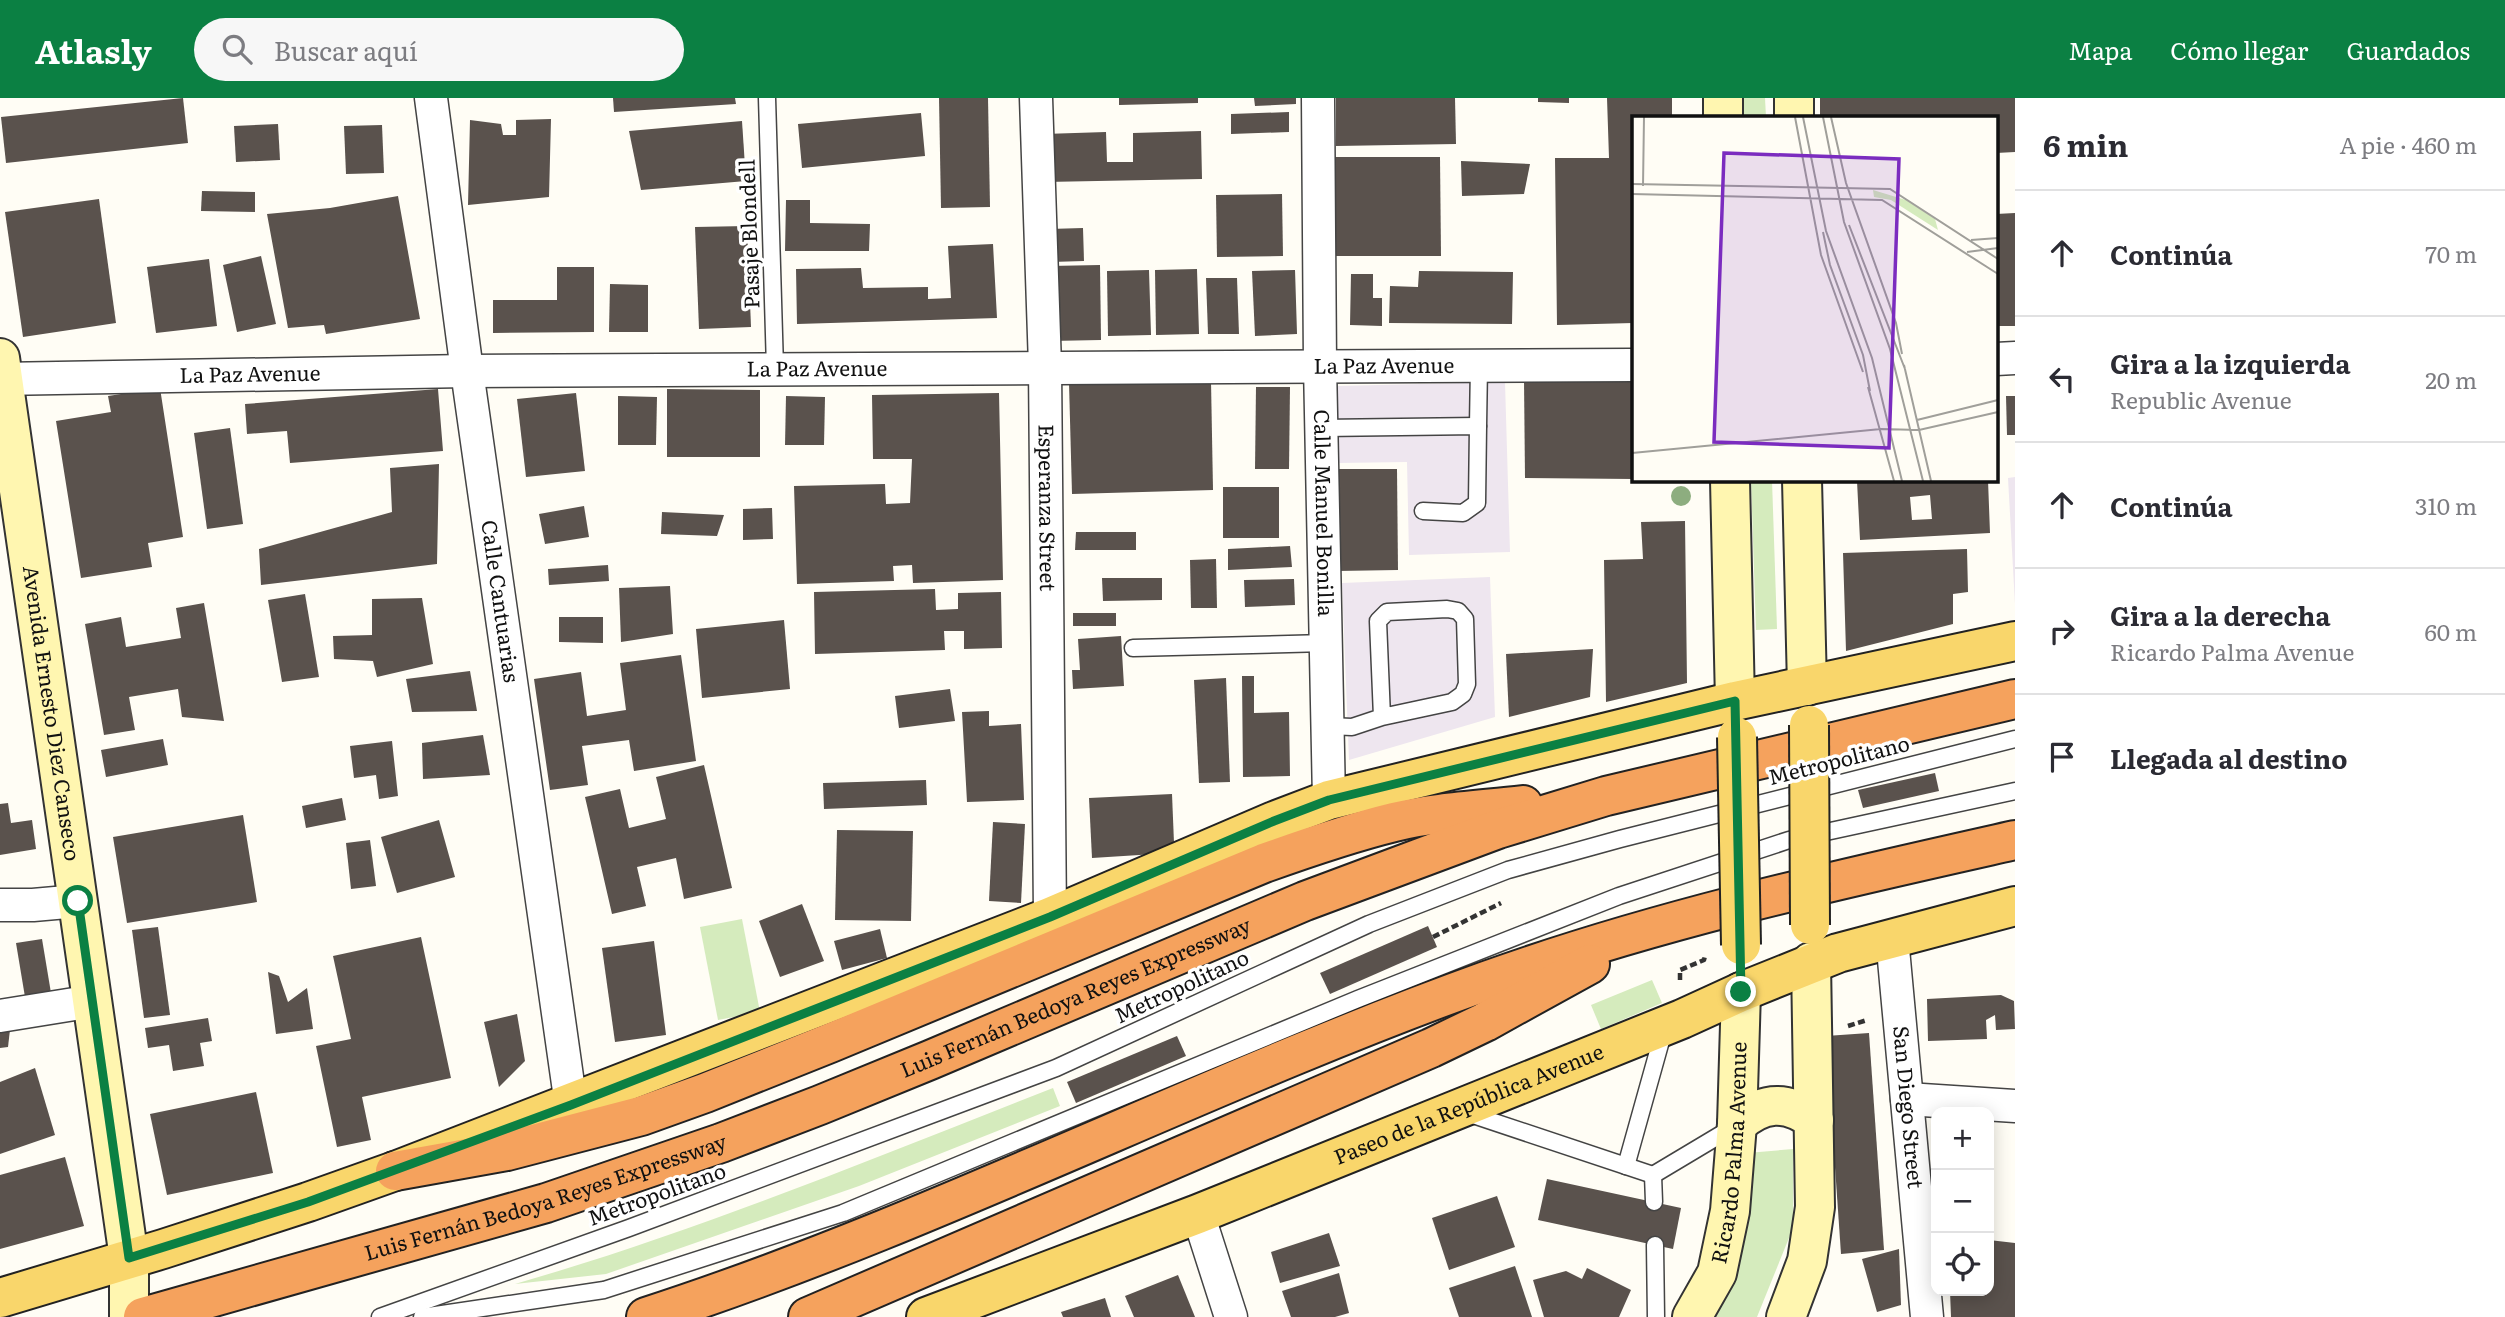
<!DOCTYPE html>
<html lang="es">
<meta charset="utf-8">
<style>
:root{--surface:#fff;--page:#f7f7f7;--text:#2b2b33;--muted:#7c7c81;--line:#e1e1e2;--accent:#0b8043}
body{margin:0;font-family:Literata,serif;background:var(--page);color:var(--text)}
.controls{position:absolute;right:21px;bottom:21px;display:grid;overflow:hidden;border-radius:14px;box-shadow:0 4px 18px #0003}
.controls button{width:63px;height:63px;display:grid;place-items:center;padding:0;border:0;border-bottom:2px solid var(--line);background:var(--surface);color:var(--text);font:35px sans-serif}
.stop{position:absolute;width:21px;height:21px;margin:-16px;border:5px solid #0b8043;border-radius:50%;background:#fff}
.stop.end{background:#0b8043;border-color:#fff;box-shadow:0 2px 7px #0008}
.list{margin:0;padding:0;list-style:none}
h2{display:flex;justify-content:space-between;align-items:center;height:91px;margin:0;padding:0 28px;font-size:30px}
h2 small{font-size:23px;font-weight:400;color:var(--muted)}
.list li{display:grid;grid-template-columns:46px 1fr auto;gap:21px;align-items:center;box-sizing:border-box;height:126px;padding:0 28px;border-top:2px solid var(--line)}
.list b{display:block;font-size:26px;white-space:nowrap}
.list p{margin:0;font-size:23px;white-space:nowrap;color:var(--muted)}
.list em{font-size:23px;font-style:normal;color:var(--muted)}
.icon{flex:none;width:38px;height:38px;fill:none;stroke:currentColor;stroke-width:2;stroke-linecap:round;stroke-linejoin:round}
.map{position:relative;flex:none;width:2015px;height:1219px;overflow:hidden}
header{display:flex;align-items:center;gap:42px;box-sizing:border-box;height:98px;padding:0 35px;background:var(--accent);color:#fff}
header strong{font-size:33px}
nav{display:flex;gap:38px;margin-inline-start:auto;font-size:24px}
.search{width:490px;height:63px;background:var(--page);display:flex;align-items:center;gap:18px;box-sizing:border-box;padding:0 24px;border-radius:38px;color:var(--muted);font-size:26px}
main{display:flex}
aside{flex:1;background:var(--surface)}
.map>svg:first-child{display:block}
.industrial{fill:#eee6ef}
.green{fill:#d5ebbd}
.building{fill:#5a524d;fill-rule:evenodd}
.lines{fill:none;stroke-linecap:round;stroke-linejoin:round}
.lane-casing{stroke:#444;stroke-width:19}
.street-casing{stroke:#444;stroke-width:35}
.secondary-casing{stroke:#333;stroke-width:42}
.primary-casing{stroke:#222;stroke-width:42}
.highway-casing{stroke:#222;stroke-width:42}
.path{stroke:#333;stroke-width:4.5;stroke-dasharray:7 3.5;stroke-linecap:butt}
.lane{stroke:#fff;stroke-width:16}
.street{stroke:#fff;stroke-width:32}
.secondary{stroke:#fff6b0;stroke-width:38}
.primary{stroke:#f9d66b;stroke-width:38}
.highway{stroke:#f5a25d;stroke-width:38}
.primary-bridge-casing{stroke:#222;stroke-width:42;stroke-linecap:butt}
.primary-bridge{stroke:#f9d66b;stroke-width:38}
.tree{fill:#8dad7f}
.route{stroke:#0b8043;stroke-width:9}
.labels{text-anchor:middle;stroke-width:7;stroke-linejoin:round;paint-order:stroke}
.street-label{font-size:21px;fill:#111;stroke:#fff}
.inset-road{fill:none;stroke:#a09f9a;stroke-width:2}
.view{fill:#7b2cbf;fill-opacity:0.15;stroke:#7b2cbf;stroke-width:3.5}
.inset-edge{fill:none;stroke:#111;stroke-width:3.5}
</style>
<header>
<strong>Atlasly</strong>
<div class="search"><svg class="icon" aria-label="search" viewBox="0 0 24 24"><circle cx="10" cy="10" r="6"/><path d="M15 15l6 6"/></svg>Buscar aquí</div>
<nav><a>Mapa</a><a>Cómo llegar</a><a>Guardados</a></nav>
</header>
<main>
<div class="map">
<svg width="2015" height="1219" viewBox="0 0 2015 1219">
<rect width="100%" height="100%" fill="#fffdf5"/>
<g class="industrial">
<polygon points="1505,284 1510,454 1409,457 1407,364 1339,365 1337,288"/>
<polygon points="2015,379 2015,506 2008,380"/>
<polygon points="1490,479 1495,619 1349,662 1342,485"/>
</g>
<g class="green">
<polygon points="1744,0 1765,0 1766,19 1744,19"/>
<polygon points="1751,382 1772,382 1777,531 1756,532"/>
<polygon points="742,821 760,914 718,922 700,829"/>
<polygon points="1652,882 1662,905 1601,931 1591,907"/>
<path d="M1053 990 1060 1008 859 1088 606 1176 515 1186C699 1133 876 1059 1053 990Z"/>
<polygon points="1793,1051 1793,1130 1757,1219 1704,1219 1747,1055"/>
</g>
<g class="building">
<polygon points="183,0 188,45 6,65 1,19"/>
<polygon points="613,0 735,0 736,6 614,14"/>
<polygon points="939,0 988,0 990,109 941,110"/>
<polygon points="1119,0 1198,0 1198,5 1119,7"/>
<polygon points="1254,0 1296,0 1296,6 1255,8"/>
<polygon points="1336,0 1455,0 1456,46 1336,48"/>
<polygon points="1538,0 1569,0 1569,5 1538,4"/>
<polygon points="1607,0 1672,0 1672,19 1633,19 1633,225 1557,227 1555,60 1609,60"/>
<polygon points="1820,0 2015,0 2015,54 1996,55 1996,19 1820,19"/>
<polygon points="1289,14 1289,34 1231,36 1231,16"/>
<polygon points="921,15 925,58 802,70 798,26"/>
<polygon points="551,21 549,99 468,107 470,22 501,26 503,37 516,37 516,22"/>
<polygon points="742,23 746,83 641,92 629,33"/>
<polygon points="278,26 280,62 236,64 234,28"/>
<polygon points="382,27 384,75 346,76 344,28"/>
<polygon points="1201,33 1202,81 1045,84 1044,36 1106,34 1107,64 1133,64 1133,35"/>
<polygon points="1335,59 1440,59 1441,158 1335,158"/>
<polygon points="1461,63 1530,66 1524,96 1462,98"/>
<polygon points="202,93 255,94 255,114 201,113"/>
<polygon points="1282,96 1283,158 1217,159 1216,97"/>
<polygon points="398,98 420,221 326,236 324,227 288,230 267,116 330,110"/>
<polygon points="99,101 116,225 23,239 5,114"/>
<polygon points="786,102 810,102 810,125 870,126 869,153 785,153"/>
<polygon points="2015,115 2015,228 1997,228 1996,116"/>
<polygon points="747,128 751,229 699,231 695,129"/>
<polygon points="1083,130 1084,163 1051,164 1049,131"/>
<polygon points="993,146 997,220 797,226 796,171 861,170 863,190 928,189 928,201 951,200 948,148"/>
<polygon points="261,158 276,226 237,234 223,167"/>
<polygon points="209,161 217,228 156,235 147,169"/>
<polygon points="1100,167 1101,242 1050,243 1050,168"/>
<polygon points="557,169 594,169 594,234 493,235 493,202 557,202"/>
<polygon points="1197,171 1199,236 1156,237 1155,172"/>
<polygon points="1149,172 1151,237 1108,238 1107,173"/>
<polygon points="1295,172 1297,236 1255,238 1252,173"/>
<polygon points="1419,173 1513,174 1512,226 1389,225 1390,188 1418,189"/>
<polygon points="1351,176 1373,176 1373,200 1382,200 1382,228 1350,227"/>
<polygon points="1206,180 1237,180 1239,236 1208,236"/>
<polygon points="610,186 648,187 648,234 609,234"/>
<polygon points="1524,282 1633,282 1633,381 1525,380"/>
<polygon points="1211,283 1213,392 1072,396 1069,285"/>
<polygon points="1256,289 1290,289 1289,371 1255,371"/>
<polygon points="160,290 183,439 148,445 152,469 81,480 56,323 111,314 108,298"/>
<polygon points="438,291 443,353 290,365 287,333 247,336 245,306"/>
<polygon points="667,291 760,292 760,359 667,359"/>
<polygon points="576,295 585,373 526,379 517,301"/>
<polygon points="999,295 1003,482 913,485 912,467 893,468 894,483 797,486 794,388 885,386 886,406 910,405 912,361 873,361 872,297"/>
<polygon points="618,298 657,299 656,347 618,347"/>
<polygon points="786,298 825,299 824,347 785,347"/>
<polygon points="2006,298 2015,298 2015,337 2007,337"/>
<polygon points="230,330 243,426 207,431 194,335"/>
<polygon points="439,366 437,466 261,487 259,451 392,414 390,370"/>
<polygon points="1336,371 1397,371 1398,472 1337,473"/>
<path d="M1895 382H1988L1990 435 1860 442 1857 383ZM1930 397 1932 421 1912 422 1910 399Z"/>
<rect x="1223" y="389" width="56" height="51"/>
<polygon points="584,408 589,439 545,446 539,416"/>
<polygon points="772,410 773,441 743,442 743,411"/>
<polygon points="662,414 724,417 717,438 661,436"/>
<polygon points="1685,423 1687,585 1606,604 1604,462 1643,461 1641,424"/>
<polygon points="1076,434 1136,434 1136,452 1075,452"/>
<polygon points="1290,448 1292,469 1228,472 1228,451"/>
<polygon points="1967,451 1968,494 1953,496 1953,526 1846,553 1843,455"/>
<polygon points="1216,461 1217,510 1191,510 1190,462"/>
<polygon points="608,467 609,483 549,487 548,471"/>
<polygon points="1102,480 1162,480 1162,502 1103,503"/>
<polygon points="1294,481 1295,507 1245,509 1244,482"/>
<polygon points="670,488 673,536 621,544 619,490"/>
<polygon points="935,491 936,512 958,511 958,495 1001,494 1002,550 964,551 964,533 944,533 945,552 815,556 814,494"/>
<polygon points="305,496 319,579 282,584 268,502"/>
<polygon points="422,500 433,566 377,579 373,563 334,561 333,538 372,537 372,501"/>
<polygon points="204,505 224,623 182,619 178,591 129,599 135,632 104,637 85,526 121,519 126,549 181,540 176,510"/>
<rect x="1073" y="515" width="43" height="13"/>
<polygon points="559,519 603,519 603,545 559,544"/>
<polygon points="784,522 790,591 702,600 696,531"/>
<polygon points="1121,538 1124,588 1073,591 1072,572 1080,572 1078,541"/>
<polygon points="1593,551 1590,599 1509,619 1506,556"/>
<polygon points="681,557 696,663 634,673 629,642 582,648 588,687 550,692 534,581 581,574 587,618 626,612 620,565"/>
<polygon points="470,573 477,613 412,614 406,581"/>
<polygon points="1242,578 1254,578 1254,615 1289,614 1290,678 1243,679"/>
<polygon points="1226,580 1230,684 1199,685 1194,582"/>
<polygon points="950,591 955,623 899,630 895,598"/>
<polygon points="989,613 989,628 1021,626 1024,702 967,704 962,614"/>
<polygon points="483,637 490,677 423,681 422,645"/>
<polygon points="163,641 168,667 106,679 101,652"/>
<polygon points="392,643 398,698 379,701 376,677 354,680 350,648"/>
<polygon points="704,667 732,790 684,801 676,760 637,769 646,808 612,816 585,699 620,691 629,730 666,721 656,679"/>
<polygon points="1935,675 1939,693 1863,710 1858,692"/>
<polygon points="926,682 927,707 824,711 823,685"/>
<polygon points="1172,696 1174,745 1155,756 1092,760 1089,700"/>
<polygon points="342,700 346,722 306,730 302,708"/>
<polygon points="8,705 11,725 32,722 36,751 0,757 0,706"/>
<polygon points="243,717 257,804 127,825 113,739"/>
<polygon points="439,722 455,779 397,795 381,739"/>
<polygon points="993,724 1025,726 1021,805 989,803"/>
<polygon points="837,732 913,733 911,823 835,822"/>
<polygon points="370,742 376,788 351,791 346,745"/>
<polygon points="802,806 824,863 780,879 759,823"/>
<polygon points="1428,828 1437,849 1330,896 1320,875"/>
<polygon points="158,829 170,917 144,920 132,832"/>
<polygon points="880,831 887,860 842,872 834,843"/>
<polygon points="421,839 451,980 362,999 371,1042 337,1049 316,948 351,941 333,858"/>
<polygon points="42,841 51,895 25,899 16,845"/>
<polygon points="654,843 666,937 615,944 602,850"/>
<polygon points="268,874 279,878 288,904 307,890 313,931 276,936"/>
<polygon points="2001,897 2014,903 2015,931 1996,932 1995,917 1986,922 1987,941 1928,943 1927,901"/>
<polygon points="517,916 525,963 499,989 484,924"/>
<polygon points="208,920 212,943 200,945 204,968 173,973 169,947 148,950 145,930"/>
<polygon points="11,923 8,949 0,950 0,925"/>
<polygon points="1869,935 1884,1152 1841,1156 1826,938"/>
<polygon points="1177,938 1186,958 1076,1005 1067,984"/>
<polygon points="35,970 55,1037 0,1056 0,984"/>
<polygon points="256,994 273,1075 167,1097 150,1016"/>
<polygon points="65,1059 84,1128 0,1151 0,1077"/>
<polygon points="1547,1081 1681,1110 1673,1151 1538,1122"/>
<polygon points="1497,1098 1515,1149 1449,1172 1432,1120"/>
<polygon points="1329,1135 1340,1168 1280,1185 1271,1154"/>
<polygon points="1989,1142 2015,1145 2015,1219 1951,1219 1950,1193 1989,1193"/>
<polygon points="1899,1151 1901,1207 1877,1214 1862,1161"/>
<polygon points="1515,1168 1532,1219 1459,1219 1449,1190"/>
<polygon points="1587,1170 1631,1192 1619,1219 1544,1219 1533,1182 1566,1173 1582,1181"/>
<polygon points="1339,1175 1349,1215 1335,1219 1291,1219 1282,1193"/>
<polygon points="1178,1177 1195,1219 1134,1219 1125,1198"/>
<polygon points="1105,1200 1111,1219 1063,1219 1061,1214"/>
</g>
<g class="lines">
<defs>
<g id="lane">
<polyline points="767,0 775,270"/>
<polyline points="1478,328 1479,267"/>
<polyline points="1322,330 1478,328 1477,405 1463,415 1423,413"/>
<polyline points="1133,550 1326,545"/>
<polyline points="1329,628 1352,629 1382,619 1452,604 1463,596 1467,586 1465,521 1458,513 1447,511 1387,514 1378,523 1382,619"/>
<polyline points="1467,1015 1653,1077"/>
<polyline points="1626,1068 1664,932"/>
<polyline points="1653,1077 1735,1028"/>
<polyline points="1653,1077 1654,1104"/>
<polyline points="1655,1147 1656,1219"/>
<polyline points="380,1219 629,1130 1056,970 1369,826 1508,772 1620,741 2015,641"/>
<polyline points="422,1219 604,1192 843,1115 1358,901 1619,798 1789,742 2015,693"/>
</g>
<g id="street">
<path id="s1" d="M431 0 467 273 571 1007"/>
<path id="s2" d="M1036 0 1045 268 1050 819"/>
<path id="s3" d="M1318 0 1320 267 1329 702"/>
<polyline points="1996,261 2015,260"/>
<path id="s4" d="M0 281 467 273 1633 267"/>
<polyline points="0,807 33,807 78,803"/>
<path id="s5" d="M1892 840 1927 1219"/>
<polyline points="0,918 93,903"/>
<polyline points="1907,1001 2015,1008"/>
<polyline points="1198,1116 1231,1219"/>
</g>
<g id="secondary">
<polyline points="1723,0 1723,19"/>
<polyline points="1794,0 1794,19"/>
<path id="s6" d="M0 260 129 1160V1219"/>
<polyline points="1730,382 1735,603"/>
<polyline points="1802,382 1807,588"/>
<path d="M1737 1026C1763 1003 1786 1002 1814 1022"/>
<path id="s7" d="M1692 1219 1717 1175 1730 1113 1737 1026 1741 894"/>
<polyline points="1786,1219 1807,1163 1815,1109 1811,864"/>
</g>
<g id="primary">
<polyline points="0,1200 163,1151 308,1104 395,1073 1050,819 1274,723 1329,702 1735,603 2015,543"/>
<path id="s8" d="M926 1219 1198 1116 1682 921 1741 894 1838 855 2015 808"/>
</g>
<g id="highway">
<path d="M395 1073 507 1053 641 1018 705 995 830 945 1264 765C1306 750 1349 735 1394 724 1436 714 1480 712 1523 707"/>
<path id="s9" d="M143 1219 546 1105 721 1045 820 1007 930 962 1305 803 1498 731 1606 698 2015 601"/>
<path d="M646 1219C933 1126 1202 985 1486 883 1658 821 1837 782 2015 742"/>
<polyline points="808,1219 1431,950 1485,924 1590,866"/>
</g>
</defs>
<use href="#lane" class="lane-casing"/>
<use href="#street" class="street-casing"/>
<use href="#secondary" class="secondary-casing"/>
<use href="#primary" class="primary-casing"/>
<use href="#highway" class="highway-casing"/>
<g class="path">
<polyline points="1433,839 1501,805"/>
<polyline points="1680,882 1680,872 1704,862 1705,858"/>
<polyline points="1848,928 1867,922"/>
</g>
<use href="#lane" class="lane"/>
<use href="#street" class="street"/>
<use href="#secondary" class="secondary"/>
<use href="#primary" class="primary"/>
<use href="#highway" class="highway"/>
<defs>
<g id="primary-bridge">
<polyline points="1809,627 1810,827"/>
<polyline points="1737,639 1741,847"/>
</g>
</defs>
<use href="#primary-bridge" class="primary-bridge-casing"/>
<use href="#primary-bridge" class="primary-bridge"/>
</g>
<circle class="tree" cx="1681" cy="398" r="10"/>
<g class="lines">
<polyline class="route" points="78,803 129,1160 308,1104 571,1007 1050,819 1274,723 1329,702 1735,603 1741,894"/>
</g>
<g class="labels">
<g class="street-label">
<text transform="translate(750 136) rotate(-92)" y="7">Pasaje Blondell</text>
<text dy="7" stroke="none"><textPath href="#s4" startOffset="1384">La Paz Avenue</textPath></text>
<text dy="7" stroke="none"><textPath href="#s4" startOffset="817">La Paz Avenue</textPath></text>
<text dy="7" stroke="none"><textPath href="#s4" startOffset="250">La Paz Avenue</textPath></text>
<text dy="7" stroke="none"><textPath href="#s2" startOffset="410">Esperanza Street</textPath></text>
<text dy="7" stroke="none"><textPath href="#s3" startOffset="415">Calle Manuel Bonilla</textPath></text>
<text dy="7" stroke="none"><textPath href="#s1" startOffset="508">Calle Cantuarias</textPath></text>
<text dy="7" stroke="none"><textPath href="#s6" startOffset="359">Avenida Ernesto Diez Canseco</textPath></text>
<text transform="translate(1839 663) rotate(-14)" y="7">Metropolitano</text>
<text transform="translate(1182 889) rotate(-25)" y="7">Metropolitano</text>
<text dy="7" stroke="none"><textPath href="#s9" startOffset="987">Luis Fernán Bedoya Reyes Expressway</textPath></text>
<text dy="7" stroke="none"><textPath href="#s8" startOffset="583">Paseo de la República Avenue</textPath></text>
<text dy="7" stroke="none"><textPath href="#s5" startOffset="170">San Diego Street</textPath></text>
<text dy="7" stroke="none"><textPath href="#s7" startOffset="172">Ricardo Palma Avenue</textPath></text>
<text transform="translate(657 1097) rotate(-20)" y="7">Metropolitano</text>
<text dy="7" stroke="none"><textPath href="#s9" startOffset="420">Luis Fernán Bedoya Reyes Expressway</textPath></text>
</g>
</g>
<g transform="translate(1632 18)">
<rect width="366" height="366" fill="#fffdf5"/>
<path d="M241 74 274 84 303 103 306 114 259 84 242 81Z" fill="#d5ebbd"/>
<path class="inset-road" d="M163 1 189 139 231 256M171 1 194 115 240 242 270 365M191 1 212 106 258 233 291 365M199 1 214 67 264 207 270 238M0 68 258 73 366 143M11 70 12 1M0 78 250 84 366 158M217 109 273 253M191 116 198 149 231 239 238 275M339 124 366 122M335 136 366 132M272 249 299 365M236 271 262 365M285 304 366 284M0 337 249 313 287 314 366 296"/>
<path class="view" d="M92 37 267 43 257 332 82 326Z"/>
<rect width="366" height="366" class="inset-edge"/>
</g>
</svg>
<div class="controls">
<button>+</button>
<button>−</button>
<button><svg class="icon" aria-label="locate" viewBox="0 0 24 24"><circle cx="12" cy="12" r="6"/><path d="M12 2v4M12 18v4M2 12h4M18 12h4"/></svg></button>
</div>
<div class="stop" style="left:78px;top:803px"></div>
<div class="stop end" style="left:1741px;top:894px"></div>
</div>
<aside>
<h2>6 min<small>A pie · 460 m</small></h2>
<ul class="list">
<li><svg class="icon" aria-label="ahead" viewBox="0 0 24 24"><path d="M12 20V5M6 11l6-6 6 6"/></svg><div><b>Continúa</b></div><em>70 m</em></li>
<li><svg class="icon" aria-label="left" viewBox="0 0 24 24"><path d="M17 20v-9H6M10 6l-5 5 5 5"/></svg><div><b>Gira a la izquierda</b><p>Republic Avenue</p></div><em>20 m</em></li>
<li><svg class="icon" aria-label="ahead" viewBox="0 0 24 24"><path d="M12 20V5M6 11l6-6 6 6"/></svg><div><b>Continúa</b></div><em>310 m</em></li>
<li><svg class="icon" aria-label="right" viewBox="0 0 24 24"><path d="M7 20v-9h11M14 6l5 5-5 5"/></svg><div><b>Gira a la derecha</b><p>Ricardo Palma Avenue</p></div><em>60 m</em></li>
<li><svg class="icon" aria-label="arrive" viewBox="0 0 24 24"><path d="M6 21V4h12l-3 4 3 4H6"/></svg><div><b>Llegada al destino</b></div></li>
</ul>
</aside>
</main>
